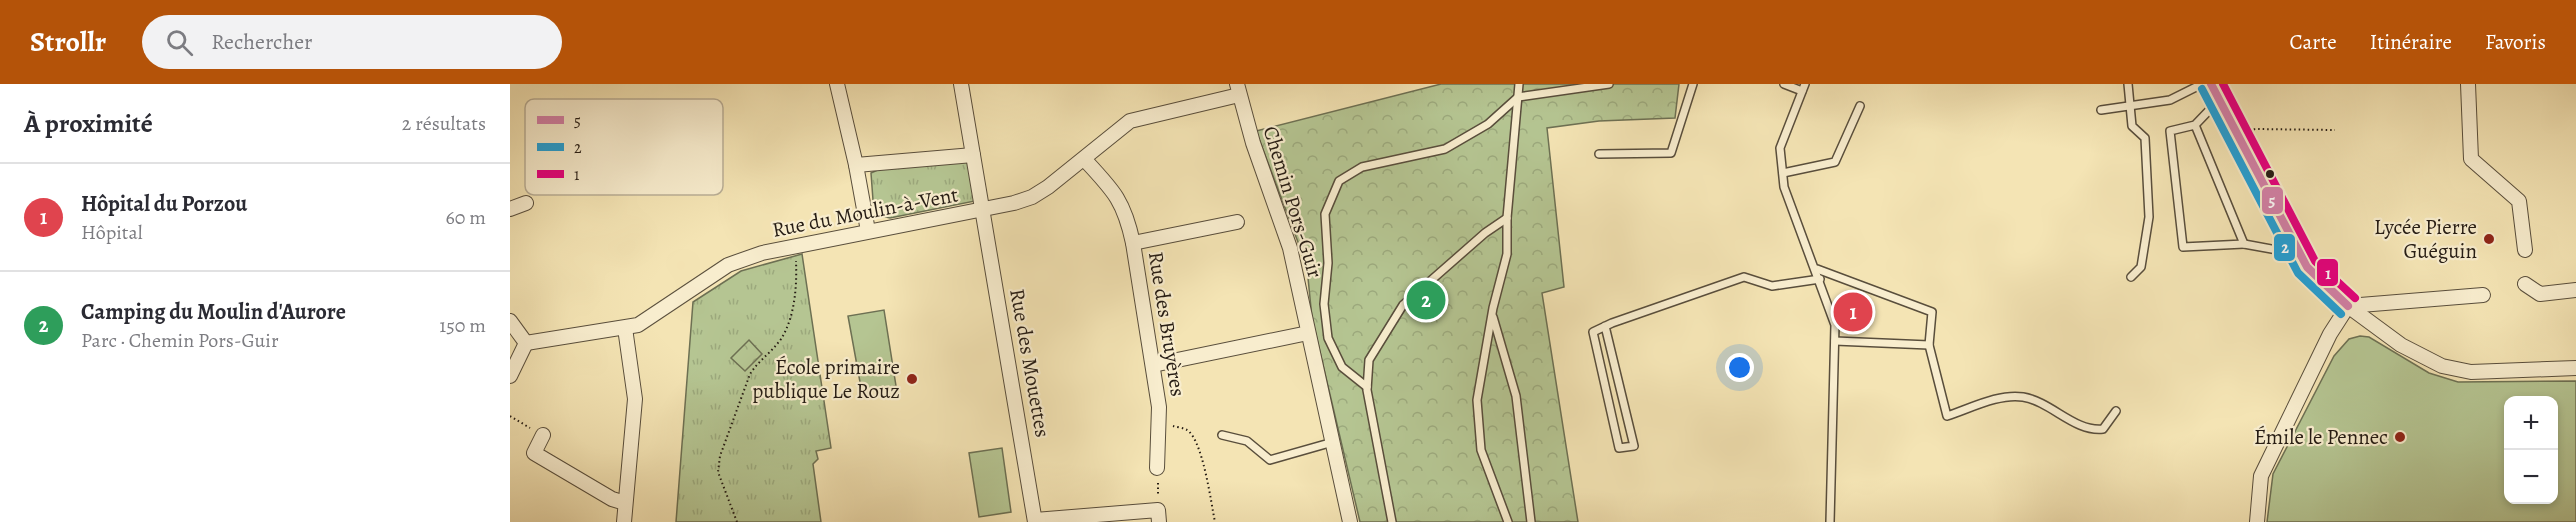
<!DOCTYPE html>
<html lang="fr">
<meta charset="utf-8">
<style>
:root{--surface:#fff;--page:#f2f2f3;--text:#2b2b33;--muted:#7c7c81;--line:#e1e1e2;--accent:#b45309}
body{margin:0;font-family:Alegreya,serif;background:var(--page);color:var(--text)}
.controls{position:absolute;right:18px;bottom:18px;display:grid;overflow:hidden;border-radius:12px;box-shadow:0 3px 9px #0003}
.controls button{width:54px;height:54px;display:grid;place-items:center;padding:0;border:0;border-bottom:2px solid var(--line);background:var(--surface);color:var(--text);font:30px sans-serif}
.you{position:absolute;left:1230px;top:284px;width:21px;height:21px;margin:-15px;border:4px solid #fff;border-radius:50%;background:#1a73e8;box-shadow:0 0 0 9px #1a73e833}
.badge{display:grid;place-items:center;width:39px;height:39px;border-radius:50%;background:var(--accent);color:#fff;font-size:20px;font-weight:700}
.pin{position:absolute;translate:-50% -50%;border:3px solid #fff;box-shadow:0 2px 6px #0006}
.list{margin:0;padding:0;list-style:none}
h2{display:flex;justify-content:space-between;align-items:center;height:78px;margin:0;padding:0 24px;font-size:26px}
h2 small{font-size:20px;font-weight:400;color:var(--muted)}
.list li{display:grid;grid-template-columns:39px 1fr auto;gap:18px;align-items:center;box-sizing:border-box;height:108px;padding:0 24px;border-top:2px solid var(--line)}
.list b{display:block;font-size:22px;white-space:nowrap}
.list p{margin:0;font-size:20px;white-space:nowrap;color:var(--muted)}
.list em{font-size:20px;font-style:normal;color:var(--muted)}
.icon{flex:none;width:33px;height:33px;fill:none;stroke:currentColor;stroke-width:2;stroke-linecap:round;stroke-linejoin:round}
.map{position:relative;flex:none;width:2066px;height:438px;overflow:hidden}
header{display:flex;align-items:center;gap:36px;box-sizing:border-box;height:84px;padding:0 30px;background:var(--accent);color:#fff}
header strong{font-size:28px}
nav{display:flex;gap:33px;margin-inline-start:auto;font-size:21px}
.search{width:420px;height:54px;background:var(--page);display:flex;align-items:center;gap:15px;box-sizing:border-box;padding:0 21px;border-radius:33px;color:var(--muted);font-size:22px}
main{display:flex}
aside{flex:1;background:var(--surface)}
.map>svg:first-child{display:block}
.grass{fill:url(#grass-tufts);stroke:#6d7053;stroke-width:1.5}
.park{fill:url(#park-crowns);stroke:#6d7053;stroke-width:1.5}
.garden{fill:#b5c592;stroke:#6d7053;stroke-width:1.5;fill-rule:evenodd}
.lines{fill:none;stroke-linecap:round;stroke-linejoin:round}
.lane-casing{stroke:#594e3c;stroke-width:10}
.street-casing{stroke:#594e3c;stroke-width:16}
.path{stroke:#251c14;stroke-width:2;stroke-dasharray:1.5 3;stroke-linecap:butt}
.lane{stroke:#f8edce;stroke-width:7}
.street{stroke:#f8edce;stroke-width:14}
.bus-1-casing{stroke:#f8edce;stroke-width:12}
.bus-2-casing{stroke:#f8edce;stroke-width:12}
.bus-3-casing{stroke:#f8edce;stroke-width:12}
.bus-1{stroke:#d380a7;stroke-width:8}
.bus-2{stroke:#23a0d6;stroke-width:8}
.bus-3{stroke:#e5007d;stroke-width:8}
.bus-dot{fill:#251c14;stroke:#f8edce;stroke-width:2}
.poi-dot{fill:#8f2418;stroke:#f8edce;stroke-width:2}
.labels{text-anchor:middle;stroke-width:4.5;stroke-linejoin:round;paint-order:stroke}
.street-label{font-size:21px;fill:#251c14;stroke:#f8edce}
.poi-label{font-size:21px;fill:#251c14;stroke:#f8edce;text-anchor:end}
.key{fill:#f8edce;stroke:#b9ae96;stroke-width:1.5}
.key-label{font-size:16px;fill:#251c14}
.line-badge{stroke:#f8edce;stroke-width:2}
.badge-label{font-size:16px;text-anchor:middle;font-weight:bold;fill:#fff}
</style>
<header>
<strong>Strollr</strong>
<div class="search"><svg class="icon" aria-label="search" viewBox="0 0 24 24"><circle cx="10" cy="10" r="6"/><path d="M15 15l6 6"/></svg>Rechercher</div>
<nav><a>Carte</a><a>Itinéraire</a><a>Favoris</a></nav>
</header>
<main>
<aside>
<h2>À proximité<small>2 résultats</small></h2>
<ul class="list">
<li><span class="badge" style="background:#e0444e">1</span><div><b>Hôpital du Porzou</b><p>Hôpital</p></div><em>60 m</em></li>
<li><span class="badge" style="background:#2e9e5b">2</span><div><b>Camping du Moulin d'Aurore</b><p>Parc · Chemin Pors-Guir</p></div><em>150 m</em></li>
</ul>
</aside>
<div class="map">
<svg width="2066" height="438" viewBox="0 0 2066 438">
<defs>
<pattern id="grass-tufts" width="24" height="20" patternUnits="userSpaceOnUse" patternTransform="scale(1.5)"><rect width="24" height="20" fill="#b5c592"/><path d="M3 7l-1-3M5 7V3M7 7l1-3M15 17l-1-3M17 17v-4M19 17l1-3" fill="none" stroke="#9ca97d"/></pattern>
<pattern id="park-crowns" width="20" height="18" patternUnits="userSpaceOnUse" patternTransform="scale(1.5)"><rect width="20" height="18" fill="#b5c592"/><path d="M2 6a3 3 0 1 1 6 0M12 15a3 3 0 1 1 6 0" fill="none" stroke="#9ca97d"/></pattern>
</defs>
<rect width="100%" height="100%" fill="#f4e4b4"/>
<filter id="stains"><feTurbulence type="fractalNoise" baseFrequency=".00333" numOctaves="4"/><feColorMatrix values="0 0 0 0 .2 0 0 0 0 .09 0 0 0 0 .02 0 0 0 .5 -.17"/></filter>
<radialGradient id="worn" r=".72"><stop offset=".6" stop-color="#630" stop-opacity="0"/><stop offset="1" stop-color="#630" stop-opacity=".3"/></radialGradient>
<g class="grass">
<polygon points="455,77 461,82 465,117 380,134 368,131 363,116 361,89 372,84"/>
<polygon points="292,170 321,364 306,367 308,375 303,380 311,438 166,438 183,218 231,187"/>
</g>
<g class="park">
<polygon points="931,0 1169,0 1165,34 1089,37 1037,44 1054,203 1032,209 1068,438 850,438 802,234 798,194 791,166 746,47"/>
<polygon points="239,256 252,270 235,287 221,274"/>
</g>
<g class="garden">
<polygon points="374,226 386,302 352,309 338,232"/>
<path d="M1850 252 1859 253 1919 289 1948 298 2066 297V438H1757L1763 390 1824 272 1839 255ZM1998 316H2044V416H1998Z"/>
<polygon points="492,364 501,428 469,433 459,369"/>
</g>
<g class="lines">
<defs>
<g id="lane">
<polyline points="1274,0 1292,7"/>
<polyline points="1295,0 1270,64 1274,103 1325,241 1320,438"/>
<polyline points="1618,0 1622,42 1635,54 1639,133 1631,183 1621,193"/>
<polyline points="1591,26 1660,16 1692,0"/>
<polyline points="1685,41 1734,160 1673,163 1660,47 1685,41 1709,16"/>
<polyline points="1089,70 1161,69 1183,0"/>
<polyline points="1273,89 1325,78 1350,22"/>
<polyline points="1734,160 1789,170"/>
<path d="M1307 185 1422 228 1419 261 1437 332C1459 325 1489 309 1513 313 1542 318 1564 348 1593 345L1606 327"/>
<polyline points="983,233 1006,312 1021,438"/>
<polyline points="1095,242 1124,362 1109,364 1083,248 1102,239 1234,193 1262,202 1310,195"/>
<polyline points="1325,257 1419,261"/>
<polyline points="857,303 832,283 818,254 814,220 818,179 815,130 829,97 852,83 935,65 978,40 1008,13 1099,0"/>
<polyline points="712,351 737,357 760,376 823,358"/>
<polyline points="882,438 857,306 859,276 893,221 975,149 997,134"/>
<polyline points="998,438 971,366 967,316 983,224 997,170 997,134 1009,0"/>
</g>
<g id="street">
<polyline points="327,0 346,81 358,147"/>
<polyline points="451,0 525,438"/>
<polyline points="727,0 743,59 780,164 840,438"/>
<polyline points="1701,0 1729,57 1797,183 1838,222 1891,261 1932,282 1961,288 2066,284"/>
<polyline points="1958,0 1961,75 2009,117 2015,166"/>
<path d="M575 76C604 107 614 117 623 159L649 323 647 384"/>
<polyline points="346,81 463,71"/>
<polyline points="0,125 16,119"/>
<polyline points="623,159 727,138"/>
<polyline points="2015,200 2030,210 2066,206"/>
<polyline points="1838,222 1973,211"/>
<polyline points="0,237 16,259"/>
<polyline points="16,259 128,241 218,181 252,169 504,119 522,113 538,103 620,37 729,11"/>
<polyline points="643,281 798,249"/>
<polyline points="0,292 16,259"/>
<polyline points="33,351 24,369 102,415 115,419"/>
<polyline points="525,436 648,426 649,438"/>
<polyline points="114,438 125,315 115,244"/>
<polyline points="1747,438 1751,392 1820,250 1838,222"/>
</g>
</defs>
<use href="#lane" class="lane-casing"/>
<use href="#street" class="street-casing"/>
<g class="path">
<polyline points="1740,48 1745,45 1825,46"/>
<polyline points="0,332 20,344"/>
<path d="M663 342C667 343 674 344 677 346 693 356 701 419 705 438"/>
<polyline points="648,399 648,411"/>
<path d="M227 438 208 388 210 372 240 290C249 276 262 268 271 255 285 233 287 202 286 177"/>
</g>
<use href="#lane" class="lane"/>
<use href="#street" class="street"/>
<defs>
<polyline id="bus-1" points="1701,0 1797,183 1838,222"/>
<polyline id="bus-2" points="1692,5 1788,189 1831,230"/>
<polyline id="bus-3" points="1713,0 1805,177 1845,214"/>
</defs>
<use href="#bus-1" class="bus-1-casing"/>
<use href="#bus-2" class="bus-2-casing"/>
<use href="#bus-3" class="bus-3-casing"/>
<use href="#bus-1" class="bus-1"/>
<use href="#bus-2" class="bus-2"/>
<use href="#bus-3" class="bus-3"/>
</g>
<circle class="bus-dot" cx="1760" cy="90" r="5"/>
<g class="poi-dot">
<circle cx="1979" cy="155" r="6"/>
<circle cx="402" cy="295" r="6"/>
<circle cx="1890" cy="353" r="6"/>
</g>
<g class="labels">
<g class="street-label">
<text transform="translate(783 118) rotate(73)" y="7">Chemin Pors-Guir</text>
<text transform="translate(355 128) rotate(-11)" y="7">Rue du Moulin-à-Vent</text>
<text transform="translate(657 240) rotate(81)" y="7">Rue des Bruyères</text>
<text transform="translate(520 279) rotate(80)" y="7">Rue des Mouettes</text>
</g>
<g class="poi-label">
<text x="1967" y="150">Lycée Pierre<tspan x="1967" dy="24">Guéguin</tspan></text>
<text x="390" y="290">École primaire<tspan x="390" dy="24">publique Le Rouz</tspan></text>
<text x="1878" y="360">Émile le Pennec</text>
</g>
</g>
<rect x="15" y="15" width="198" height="96" rx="9" class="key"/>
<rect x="27" y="32" width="27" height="8" fill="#d380a7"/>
<rect x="27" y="59" width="27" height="8" fill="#23a0d6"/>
<rect x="27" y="86" width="27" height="8" fill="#e5007d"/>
<g class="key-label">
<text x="64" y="42">5</text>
<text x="64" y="69">2</text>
<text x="64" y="96">1</text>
</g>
<g class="line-badge">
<rect x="1751" y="102" width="23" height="29" rx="6" fill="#d380a7"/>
<rect x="1763" y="149" width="23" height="29" rx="6" fill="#23a0d6"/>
<rect x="1806" y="174" width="23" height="29" rx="6" fill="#e5007d"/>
</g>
<g class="badge-label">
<text x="1762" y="122">5</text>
<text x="1775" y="169">2</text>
<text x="1818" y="195">1</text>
</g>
<rect width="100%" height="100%" filter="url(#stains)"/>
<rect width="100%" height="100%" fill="url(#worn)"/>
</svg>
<div class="controls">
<button>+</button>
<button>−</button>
</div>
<div class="you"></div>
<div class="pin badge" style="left:1343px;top:228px;background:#e0444e">1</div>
<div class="pin badge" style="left:916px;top:216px;background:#2e9e5b">2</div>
</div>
</main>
